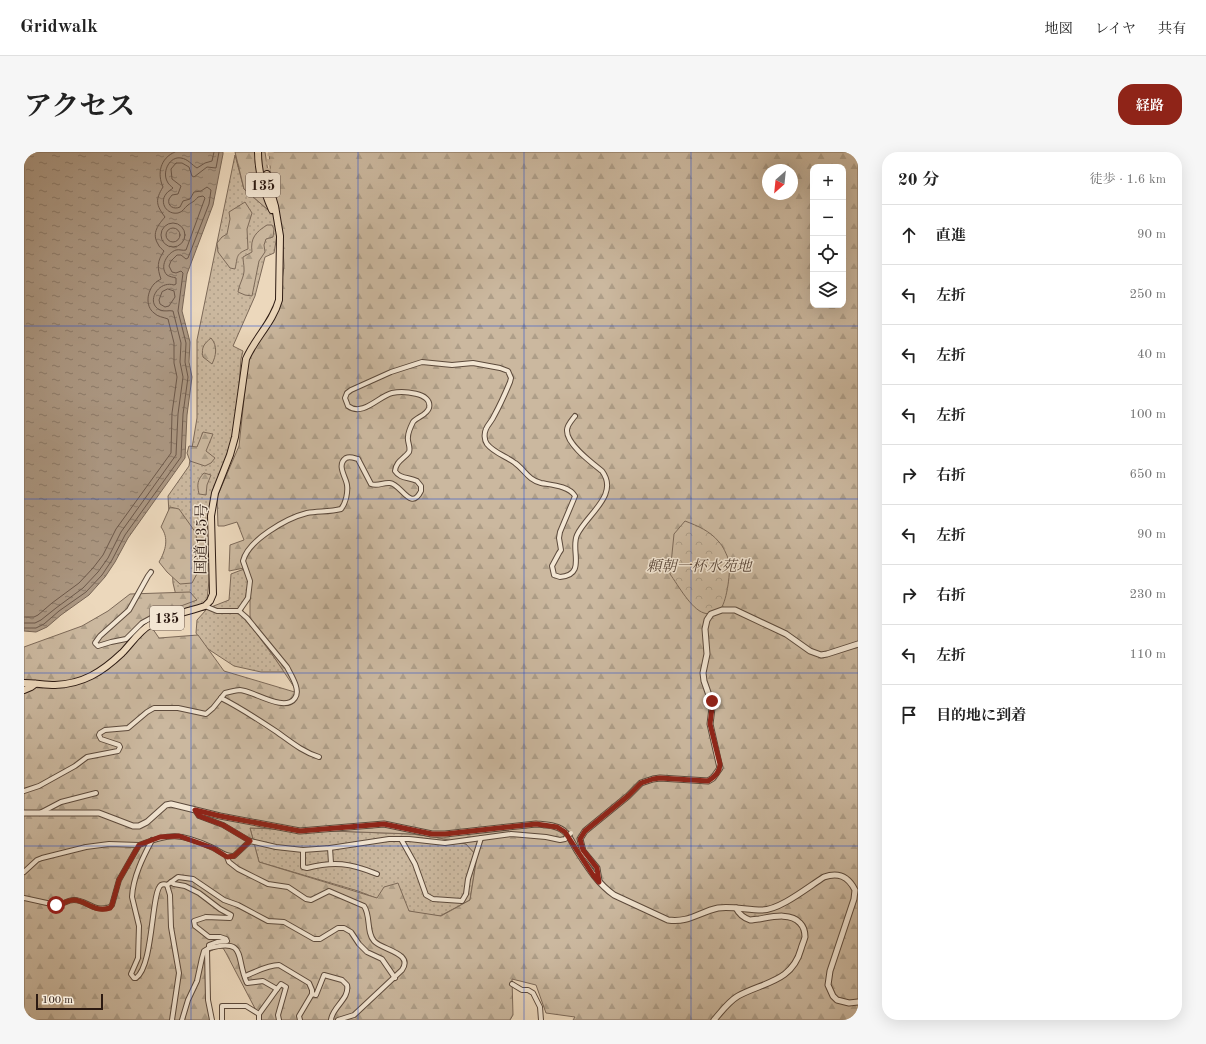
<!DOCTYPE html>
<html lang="ja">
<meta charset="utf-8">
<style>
:root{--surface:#fff;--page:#f6f6f6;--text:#222;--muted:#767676;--line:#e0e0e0;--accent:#8f2418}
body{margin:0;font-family:"Old Standard TT","Noto Serif JP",serif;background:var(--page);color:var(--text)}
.controls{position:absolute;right:12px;top:12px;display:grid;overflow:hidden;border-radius:8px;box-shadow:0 4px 16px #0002}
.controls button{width:36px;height:36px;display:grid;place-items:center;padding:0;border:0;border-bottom:1px solid var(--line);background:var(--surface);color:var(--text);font:20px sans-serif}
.compass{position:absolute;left:738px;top:12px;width:36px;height:36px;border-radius:50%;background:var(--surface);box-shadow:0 4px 16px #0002;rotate:207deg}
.scale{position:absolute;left:12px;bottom:10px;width:67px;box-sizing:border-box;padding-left:4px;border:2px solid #2c1a12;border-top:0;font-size:11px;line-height:14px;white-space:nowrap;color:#2c1a12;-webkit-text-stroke:3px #f3e6d3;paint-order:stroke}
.stop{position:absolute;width:12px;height:12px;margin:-9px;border:3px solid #8f2418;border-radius:50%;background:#fff}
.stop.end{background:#8f2418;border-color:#fff;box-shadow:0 1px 4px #0008}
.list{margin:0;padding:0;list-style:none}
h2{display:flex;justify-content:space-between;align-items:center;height:52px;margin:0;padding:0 16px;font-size:17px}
h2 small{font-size:13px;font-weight:400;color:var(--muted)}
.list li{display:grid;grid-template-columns:26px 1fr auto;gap:12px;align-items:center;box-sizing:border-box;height:60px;padding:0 16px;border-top:1px solid var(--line)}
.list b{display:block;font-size:15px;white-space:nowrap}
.list em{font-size:13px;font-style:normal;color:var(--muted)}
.icon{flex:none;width:22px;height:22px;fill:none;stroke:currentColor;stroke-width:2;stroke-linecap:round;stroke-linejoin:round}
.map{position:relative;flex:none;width:834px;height:868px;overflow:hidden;border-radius:16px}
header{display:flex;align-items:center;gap:24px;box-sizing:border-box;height:56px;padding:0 20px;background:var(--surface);border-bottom:1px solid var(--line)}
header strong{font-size:19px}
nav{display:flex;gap:22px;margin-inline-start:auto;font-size:14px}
.intro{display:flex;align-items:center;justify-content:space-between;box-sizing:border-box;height:96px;padding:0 24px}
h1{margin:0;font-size:28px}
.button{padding:10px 18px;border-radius:16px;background:var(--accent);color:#fff;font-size:14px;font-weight:700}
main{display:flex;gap:24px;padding:0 24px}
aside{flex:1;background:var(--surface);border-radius:16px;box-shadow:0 4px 16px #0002}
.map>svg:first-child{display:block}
.grass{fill:url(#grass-dots);stroke:#7c6958}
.forest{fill:url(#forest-firs);stroke:#7c6958;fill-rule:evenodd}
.park{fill:url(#park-crowns);stroke:#7c6958}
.water{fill:url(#water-ripples);stroke:#786555}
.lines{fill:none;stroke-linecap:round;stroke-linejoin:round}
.shore{stroke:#6c584a;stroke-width:1}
.trunk-tunnel{stroke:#c6b29a;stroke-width:6;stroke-dasharray:6 3;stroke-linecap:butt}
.minor-casing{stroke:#5c4a3c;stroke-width:6}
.tertiary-casing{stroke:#5c4a3c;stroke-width:7}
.trunk-casing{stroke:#2c1a12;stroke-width:8}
.minor{stroke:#f3e6d3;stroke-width:4}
.tertiary{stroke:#f3e6d3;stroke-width:5}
.trunk{stroke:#ecd8bc;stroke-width:6}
.minor-bridge-casing{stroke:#5c4a3c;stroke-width:6;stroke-linecap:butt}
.minor-bridge{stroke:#f3e6d3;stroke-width:4}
.route{stroke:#8f2418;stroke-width:5}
.grid{fill:none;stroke:#1d4ed8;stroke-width:1;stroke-opacity:0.55}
.labels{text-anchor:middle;stroke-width:3;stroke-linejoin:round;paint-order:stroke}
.shield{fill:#f3e6d3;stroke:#68574c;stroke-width:1}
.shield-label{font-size:14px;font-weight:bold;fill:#2c1a12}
.street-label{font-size:15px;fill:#2c1a12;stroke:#f3e6d3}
.park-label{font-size:15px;font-style:italic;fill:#5c493c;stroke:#f3e6d3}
</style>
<header>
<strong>Gridwalk</strong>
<nav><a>地図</a><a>レイヤ</a><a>共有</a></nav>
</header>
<div class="intro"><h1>アクセス</h1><a class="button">経路</a></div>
<main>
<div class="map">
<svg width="834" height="868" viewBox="0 0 834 868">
<defs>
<pattern id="grass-dots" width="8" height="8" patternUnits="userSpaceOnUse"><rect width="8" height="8" fill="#cbb89f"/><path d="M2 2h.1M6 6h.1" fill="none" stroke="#ae9e88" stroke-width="1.8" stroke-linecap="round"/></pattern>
<pattern id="forest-firs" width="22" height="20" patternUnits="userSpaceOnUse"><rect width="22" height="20" fill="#cbb89f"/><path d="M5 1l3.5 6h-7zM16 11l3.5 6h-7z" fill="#ae9e88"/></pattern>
<pattern id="park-crowns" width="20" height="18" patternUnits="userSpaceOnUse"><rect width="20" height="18" fill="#cbb89f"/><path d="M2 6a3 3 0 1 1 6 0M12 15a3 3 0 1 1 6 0" fill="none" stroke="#ae9e88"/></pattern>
<pattern id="water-ripples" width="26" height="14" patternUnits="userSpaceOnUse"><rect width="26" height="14" fill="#ab9782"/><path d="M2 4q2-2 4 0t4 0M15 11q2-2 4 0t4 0" fill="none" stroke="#8b7a69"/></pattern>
</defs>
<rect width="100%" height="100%" fill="#ecd8bc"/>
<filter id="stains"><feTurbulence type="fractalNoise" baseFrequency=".005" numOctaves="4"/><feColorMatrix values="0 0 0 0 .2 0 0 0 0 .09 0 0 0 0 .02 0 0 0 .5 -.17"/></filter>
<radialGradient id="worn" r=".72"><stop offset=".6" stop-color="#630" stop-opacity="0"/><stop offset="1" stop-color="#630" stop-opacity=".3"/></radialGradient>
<g class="grass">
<polygon points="211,3 220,37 251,64 254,77 250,101 241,105 231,144 209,194 219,199 217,207 212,274 187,364 185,429 182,457 205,448 207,422 220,417 225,428 218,462 261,520 237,520 210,514 181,495 172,481 173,468 182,458 156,460 149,431 144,344 165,314 173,266 173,188"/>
<polygon points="226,676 388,682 411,685 442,692 453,704 446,748 416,764 398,762 385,759 334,739 235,710"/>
</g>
<g class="forest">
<path d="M211 0H241L249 53 245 0H834V868H549L551 865 522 861 512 833 488 827 489 863 486 868H237L202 801 199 796 194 795 183 801 187 868H0V495L58 474 84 459 106 442 166 440 173 448 122 467 135 486 174 483 200 519 274 541 226 469V430L220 416 205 419 206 393 220 388 213 370 200 374H194L193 345 215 294 225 200 254 157 260 114 258 79 251 64 220 37ZM789 15H819V153H789ZM744 18H768V42H744ZM226 676 388 682 411 685 442 692 453 704 446 748 417 764 385 759 374 731 360 735 353 746 235 710Z"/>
<path d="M221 50 228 61 223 77 224 97C211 102 214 105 211 117L206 116 194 100 193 91 198 85 203 82 206 67 205 60Z"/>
<path d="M243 73H248L250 77 249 85 242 87 240 93 241 100 235 109 228 144 221 143 214 140C215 132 221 124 220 116 220 113 219 109 219 105L228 100C226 86 232 80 243 73Z"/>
<path d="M187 186C194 194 192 204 188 212L179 205C177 195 180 192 187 186Z"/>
<polygon points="179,280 189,282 182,299 191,306 187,311 181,314 166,309 163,301 165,294 173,295"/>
<path d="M180 321 187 323 183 333 182 343 175 342C173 333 173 328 180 321Z"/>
<path d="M146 355 155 357 172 381 175 418 168 431 156 432 143 420 135 410C142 398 145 386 137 375Z"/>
</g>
<path class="park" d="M661 369C674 374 686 379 695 390 699 394 703 403 705 409 707 417 703 449 697 456 694 460 685 463 680 461 667 457 654 433 646 422L650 382Z"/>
<polygon class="water" points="0,0 199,0 199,2 189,53 163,122 158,159 166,190 165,210 168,225 163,263 161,306 104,386 91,410 81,425 65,443 37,463 23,475 12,480 0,479"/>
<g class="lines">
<g class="shore">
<circle cx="149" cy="83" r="12"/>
<circle cx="149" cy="83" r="7"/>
<polygon points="144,137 150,139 151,145 145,154 141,155 136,152 135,148 138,140"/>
<path d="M0 465H10L14 463 28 451 55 431 69 416 79 403 92 377 147 301 148 261 153 225 150 211V191L144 167C139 165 134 165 130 161 121 154 123 140 130 132 132 130 135 128 137 127 133 116 133 109 140 99 138 97 135 95 134 92 127 81 135 72 141 65 132 53 131 48 139 35 133 22 136 6 151 0"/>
<path d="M0 471H11L17 468 32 456 59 436 74 420 84 406 97 380 152 303 154 262 159 225 156 210 157 191 149 159C145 158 141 160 136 158 121 151 134 128 150 133L152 132V126C149 125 146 125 143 123 135 115 143 101 152 98 155 97 159 99 162 98L181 46 179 44 174 45C170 50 168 50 164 53 160 56 159 60 154 61 143 63 135 51 142 42 144 39 147 38 149 36 147 34 144 32 143 29 138 19 146 4 157 6 164 7 168 13 173 16L181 11 188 9 190 0"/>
<path d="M0 476H12L20 472 35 459 62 440 78 423 88 408 101 383 157 305 159 262 164 225 161 210 162 191 154 159 159 121 157 119 152 121 148 120 145 114 147 109 153 103H157L162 107 164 106 185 52 187 38 183 35 177 39 170 40 166 47 159 49 156 55C150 58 143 54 145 47L148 43 154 42 157 34 148 27 147 17 152 11H158L165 15 168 24 170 25 183 15 192 16 195 0"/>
</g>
<polyline class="trunk-tunnel" points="243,22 247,0"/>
<defs>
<g id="minor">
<polyline points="127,420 124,424 105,458 76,484 71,491 74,494 87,490 102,487 118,471 131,464 135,469"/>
<path d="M215 459 224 446 226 429 219 409C224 388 263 366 283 361 294 359 306 360 317 357 322 351 324 340 323 333 322 325 312 313 322 306 326 304 330 306 334 307L347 332C354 335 359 330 366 331 377 332 387 360 397 339V334L393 329C385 325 376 327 371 319 372 309 380 307 385 300 387 295 383 290 384 285 384 281 387 274 389 270 393 265 403 263 405 256 409 240 378 239 368 241 355 244 339 265 324 254L321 246 323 241 327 238 367 220 398 210 428 213 449 211 476 216 484 219 487 226 486 230C481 242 476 253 470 264 468 269 464 272 462 277 460 281 460 288 463 292 470 301 482 304 491 311 501 318 504 328 517 331 528 333 545 334 551 344L549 349 536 380 535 386 537 398 535 401 528 414 530 423 536 425C563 423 546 398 553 383 562 363 596 343 578 319 568 311 542 292 543 278 543 273 548 268 551 264"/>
<path d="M197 546C217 556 235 568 253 580 267 590 279 600 295 605"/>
<path d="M0 639 15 634 51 614 63 605 94 599 96 595 95 593 77 587 75 583 76 581 81 578 104 576 123 560 130 556H154L182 562 189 556 201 541C206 540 212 538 216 538 230 539 261 561 271 546 277 538 267 523 263 515L223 466 215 459H193L181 454"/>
<polyline points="171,658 175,664 199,673 226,689 252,695 279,698 306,696 365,687 385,687 421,691 487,682 522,685 536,688 541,687"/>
<polyline points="16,661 37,650 72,641"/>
<polyline points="377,687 391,712 402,743 409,747 438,749 442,742 444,727 457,686"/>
<path d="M128 688C119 705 109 725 108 745L115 774 114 806 107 822 110 826H112C130 813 127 739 137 733 139 732 141 732 143 733L154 725 169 727 200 748 214 753 244 769 260 770 290 787H296L314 776H320L327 780 335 792 343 800 358 807 371 826"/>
<path d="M115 693C146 681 156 681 187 695 196 699 201 705 210 704L226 689"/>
<polyline points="306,696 307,711"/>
<path d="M279 698V715L283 716C310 709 326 711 353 722"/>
<path d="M203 705 205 710 214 717 244 732 264 735 282 747 287 748 305 739 340 754C347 764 342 780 350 789 358 798 390 801 378 818L330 863 314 868"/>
<path d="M0 720 13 708 18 706 62 695 85 692 115 693 95 728 88 753 86 755C70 761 63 748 50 748 43 748 38 753 32 753L0 746"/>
<polyline points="147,730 150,732 161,734 175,741 196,757 207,763 206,766 182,765 170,769 171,774 185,785 196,785 202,787 203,789 193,790 185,793 185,796 180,799 178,806 173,829 164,848 158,868"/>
<polyline points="143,733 146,743 147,775 155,821 148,868"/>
<path d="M185 796C224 786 211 806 223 831L239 829 253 837 235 862"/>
<polyline points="183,798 184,848 188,868"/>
<path d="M221 824C232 820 243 813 255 813L285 831 288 838V842L275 864 276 868"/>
<polyline points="488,832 498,838 504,838 509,841 516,855 517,868"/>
<polyline points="253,837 257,832 262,835 254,863 255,868"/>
<path d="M288 842 292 843 300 823 318 828 323 833C326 847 308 855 307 868"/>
<polyline points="198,868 198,854 222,854 235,862 235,868"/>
</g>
<g id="tertiary">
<path d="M0 661H75L109 674H115L123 670 142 653 147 652 196 664 276 679 360 672 408 682H421L512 672C522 673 535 673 542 681 546 685 549 692 552 697 563 714 573 731 590 743L644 768C665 771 675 760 694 756 708 754 723 758 738 758 756 758 784 735 800 725 814 720 824 724 831 738L830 747 806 819 804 833 809 844 813 848 825 851 834 850"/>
<polyline points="575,729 573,716 559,699 556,687 561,679 604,644 617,631 629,627 636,626 684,629 689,626 696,616 686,572 688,556 687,549 680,529 679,521 683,502 681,477 683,468 687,462 698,458 711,458 762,482 786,499 797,503 803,502 834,492"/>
<path d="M690 868C698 859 704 850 714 844 740 830 768 830 777 797 778 793 780 789 781 785 781 780 779 774 776 771 767 760 747 765 735 767 732 767 729 768 726 768 720 766 715 762 712 756"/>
</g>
<g id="trunk">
<path d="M234 0C234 20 240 40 248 58"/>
<path d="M0 531C10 531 21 533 31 533 59 532 78 520 98 501 106 493 116 478 126 473 142 464 163 460 181 454L186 449 189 442 187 364 191 341 206 303 211 285 222 207C231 186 249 170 255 148L256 84 251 54 244 30 243 22"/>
<polyline points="0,538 7,535 11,532"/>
</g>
</defs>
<use href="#minor" class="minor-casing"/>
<use href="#tertiary" class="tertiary-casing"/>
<use href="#trunk" class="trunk-casing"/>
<use href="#minor" class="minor"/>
<use href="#tertiary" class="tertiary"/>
<use href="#trunk" class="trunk"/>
<defs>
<polyline id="minor-bridge" points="541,687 547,681"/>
</defs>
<use href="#minor-bridge" class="minor-bridge-casing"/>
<use href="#minor-bridge" class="minor-bridge"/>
</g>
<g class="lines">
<path class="route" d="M32 753C38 753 43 748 50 748 62 748 69 761 86 756L88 753 95 728 115 693 128 688 136 685 155 684 189 696 203 705 210 704 226 689 199 673 175 664 171 658 196 664 276 679 360 672 408 682H421L512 672 533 675 541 680 569 723 575 730 573 716 559 698 556 687 561 679 604 644 617 631 629 627 636 626 684 629C691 625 696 620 696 612L686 572 688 556V549"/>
</g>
<path class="grid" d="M167 0V868M334 0V868M500 0V868M667 0V868M0 174H834M0 347H834M0 521H834M0 694H834"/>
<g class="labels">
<g class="shield">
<rect x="222" y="21" width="34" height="24" rx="3"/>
<rect x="126" y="454" width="34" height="24" rx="3"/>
</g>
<g class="shield-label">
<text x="239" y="38">135</text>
<text x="143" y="471">135</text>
</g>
<g class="street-label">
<text transform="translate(177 387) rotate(-89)" y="5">国道135号</text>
</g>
<g class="park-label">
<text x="675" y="419">頼朝一杯水苑地</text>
</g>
</g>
<rect width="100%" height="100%" filter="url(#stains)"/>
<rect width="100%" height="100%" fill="url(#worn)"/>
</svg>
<div class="controls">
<button>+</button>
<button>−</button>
<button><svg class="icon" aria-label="locate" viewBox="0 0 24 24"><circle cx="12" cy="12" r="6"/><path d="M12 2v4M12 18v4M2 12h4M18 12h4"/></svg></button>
<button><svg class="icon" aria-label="layers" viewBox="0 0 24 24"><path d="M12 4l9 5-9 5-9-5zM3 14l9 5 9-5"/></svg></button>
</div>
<svg class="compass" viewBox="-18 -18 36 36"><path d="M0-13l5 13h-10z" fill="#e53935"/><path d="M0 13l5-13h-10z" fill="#767676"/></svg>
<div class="scale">100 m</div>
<div class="stop" style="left:32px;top:753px"></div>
<div class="stop end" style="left:688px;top:549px"></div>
</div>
<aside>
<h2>20 分<small>徒歩 · 1.6 km</small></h2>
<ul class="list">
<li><svg class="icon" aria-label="ahead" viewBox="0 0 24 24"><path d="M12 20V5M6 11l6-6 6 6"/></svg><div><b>直進</b></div><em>90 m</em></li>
<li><svg class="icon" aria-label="left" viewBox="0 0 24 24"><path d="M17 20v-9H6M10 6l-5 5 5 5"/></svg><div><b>左折</b></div><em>250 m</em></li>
<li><svg class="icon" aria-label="left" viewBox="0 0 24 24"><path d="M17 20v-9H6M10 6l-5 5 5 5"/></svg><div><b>左折</b></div><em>40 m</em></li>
<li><svg class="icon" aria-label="left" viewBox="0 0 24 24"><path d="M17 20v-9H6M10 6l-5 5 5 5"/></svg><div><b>左折</b></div><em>100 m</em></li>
<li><svg class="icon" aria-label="right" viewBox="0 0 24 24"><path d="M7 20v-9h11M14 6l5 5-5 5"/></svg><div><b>右折</b></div><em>650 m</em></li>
<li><svg class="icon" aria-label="left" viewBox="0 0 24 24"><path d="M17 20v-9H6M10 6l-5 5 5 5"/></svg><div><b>左折</b></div><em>90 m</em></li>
<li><svg class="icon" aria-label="right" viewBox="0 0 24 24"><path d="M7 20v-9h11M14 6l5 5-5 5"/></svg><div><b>右折</b></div><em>230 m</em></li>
<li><svg class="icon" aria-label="left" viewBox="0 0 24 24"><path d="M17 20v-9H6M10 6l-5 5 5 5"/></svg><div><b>左折</b></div><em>110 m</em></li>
<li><svg class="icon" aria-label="arrive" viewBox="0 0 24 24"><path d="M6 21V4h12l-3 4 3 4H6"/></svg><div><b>目的地に到着</b></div></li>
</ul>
</aside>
</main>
